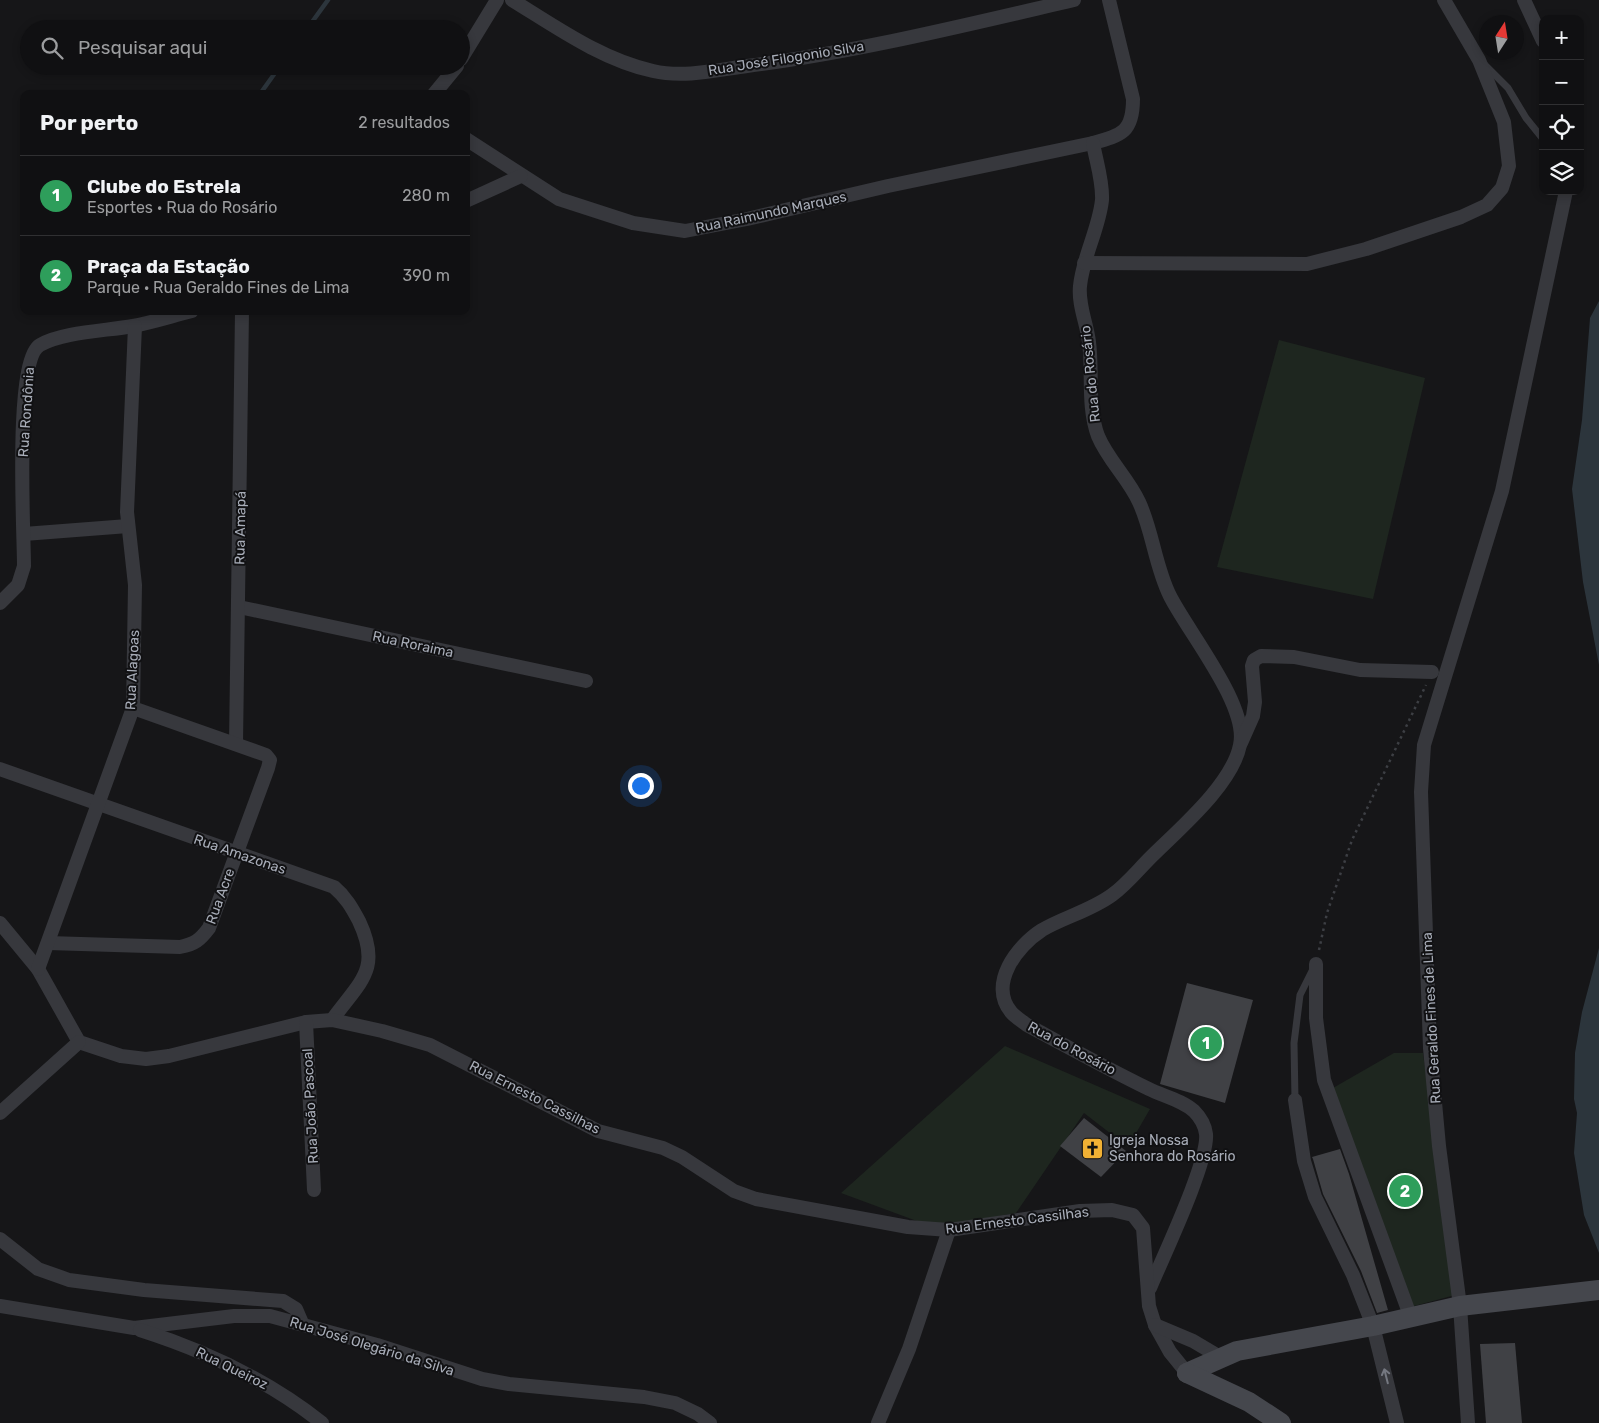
<!DOCTYPE html>
<html lang="pt">
<meta charset="utf-8">
<style>
:root{--surface:#101012;--page:#1e1e20;--text:#f1f3f6;--muted:#9c9d9f;--line:#303032;--accent:#f2b134}
body{margin:0;font-family:Rubik,sans-serif;background:var(--page);color:var(--text)}
.controls{position:absolute;right:15px;top:15px;display:grid;overflow:hidden;border-radius:10px;box-shadow:0 2px 8px #0003}
.controls button{width:45px;height:45px;display:grid;place-items:center;padding:0;border:0;border-bottom:1px solid var(--line);background:var(--surface);color:var(--text);font:25px sans-serif}
.compass{position:absolute;left:1479px;top:15px;width:45px;height:45px;border-radius:50%;background:var(--surface);box-shadow:0 2px 8px #0003;rotate:12deg}
.you{position:absolute;left:640px;top:785px;width:18px;height:18px;margin:-12px;border:4px solid #fff;border-radius:50%;background:#1a73e8;box-shadow:0 0 0 8px #1a73e833}
.badge{display:grid;place-items:center;width:32px;height:32px;border-radius:50%;background:var(--accent);color:#fff;font-size:16px;font-weight:700}
.pin{position:absolute;translate:-50% -50%;border:2px solid #fff;box-shadow:0 1px 5px #0006}
.list{margin:0;padding:0;list-style:none}
h2{display:flex;justify-content:space-between;align-items:center;height:65px;margin:0;padding:0 20px;font-size:21px}
h2 small{font-size:16px;font-weight:400;color:var(--muted)}
.list li{display:grid;grid-template-columns:32px 1fr auto;gap:15px;align-items:center;box-sizing:border-box;height:80px;padding:0 20px;border-top:1px solid var(--line)}
.list b{display:block;font-size:19px;white-space:nowrap}
.list p{margin:0;font-size:16px;white-space:nowrap;color:var(--muted)}
.list em{font-size:16px;font-style:normal;color:var(--muted)}
.icon{flex:none;width:28px;height:28px;fill:none;stroke:currentColor;stroke-width:2;stroke-linecap:round;stroke-linejoin:round}
.map{position:relative;flex:none;width:1599px;height:1423px;overflow:hidden}
.search{position:absolute;background:var(--surface);box-shadow:0 2px 8px #0003;left:20px;top:20px;width:450px;height:55px;display:flex;align-items:center;gap:12px;box-sizing:border-box;padding:0 18px;border-radius:28px;color:var(--muted);font-size:19px}
.panel{position:absolute;background:var(--surface);box-shadow:0 2px 8px #0003;left:20px;top:90px;width:450px;height:225px;border-radius:10px}
.map>svg:first-child{display:block}
.green{fill:#1e261f}
.water{fill:#2c353c}
.lines{fill:none;stroke-linecap:round;stroke-linejoin:round}
.stream{stroke:#2c353c;stroke-width:4.5}
.building{fill:#404145}
.path{stroke:#3d3f44;stroke-width:2.5;stroke-dasharray:2.5 4;stroke-linecap:butt}
.lane{stroke:#37383d;stroke-width:7}
.street{stroke:#37383d;stroke-width:14}
.secondary{stroke:#45474d;stroke-width:20}
.oneway{stroke:#757881}
.labels{text-anchor:middle;stroke-width:4;stroke-linejoin:round;paint-order:stroke}
.street-label{font-size:14px;fill:#a8adb8;stroke:#111113}
.poi-label{font-size:14px;fill:#a8adb8;stroke:#111113;text-anchor:start}
</style>
<div class="map">
<svg width="1599" height="1423" viewBox="0 0 1599 1423">
<rect width="100%" height="100%" fill="#161618"/>
<g class="green">
<polygon points="1279,340 1425,378 1373,599 1217,567"/>
<polygon points="1005,1046 1150,1109 1128,1147 1084,1113 1016,1213 933,1227 841,1193"/>
<polygon points="1394,1053 1423,1053 1455,1295 1407,1308 1333,1088"/>
</g>
<g class="water">
<polygon points="1599,301 1599,665 1583,582 1572,489 1582,420 1590,318"/>
<polygon points="1599,948 1599,1253 1584,1215 1574,1153 1577,1113 1574,1099 1575,1053 1582,1012"/>
</g>
<g class="lines">
<g class="stream">
<polyline points="307,29 328,0"/>
<polyline points="260,94 280,66"/>
</g>
</g>
<g class="building">
<polygon points="1187,983 1253,1000 1225,1103 1160,1084"/>
<polygon points="1084,1118 1126,1151 1101,1177 1060,1146"/>
<polygon points="1340,1149 1349,1174 1388,1310 1377,1313 1361,1271 1323,1194 1313,1159 1312,1157"/>
<polygon points="1515,1343 1522,1423 1486,1423 1480,1344"/>
</g>
<g class="lines">
<polyline class="path" points="1319,950 1327,913 1352,840 1426,685"/>
<g class="lane">
<polyline points="1485,65 1508,88 1526,118 1543,139"/>
<polyline points="1295,1100 1294,1043 1300,995 1313,969"/>
</g>
<g class="street">
<path d="M512 0C556 27 602 60 653 71 684 78 717 70 747 66 857 52 966 25 1074 0"/>
<polyline points="1524,0 1543,41"/>
<polyline points="461,59 497,0"/>
<polyline points="434,94 457,66"/>
<path d="M466 139 559 199 633 223 685 231 747 219 888 186 1093 143C1122 135 1133 132 1133 99L1109 0"/>
<path d="M1093 143C1096 161 1103 181 1102 200 1099 229 1083 256 1080 286 1078 305 1087 324 1089 342 1093 372 1087 407 1098 436 1108 460 1128 478 1139 502 1153 532 1155 566 1170 596 1188 632 1249 706 1240 745 1232 785 1178 830 1150 858 1138 870 1126 885 1112 895 1090 911 1064 917 1042 930 1017 946 988 984 1011 1012 1015 1017 1022 1021 1027 1025 1068 1047 1108 1069 1149 1089 1163 1096 1182 1100 1194 1111 1200 1117 1205 1126 1206 1134 1209 1161 1162 1259 1150 1288"/>
<polyline points="466,201 521,176"/>
<polyline points="1084,263 1307,264 1366,249 1461,217 1487,205 1502,188 1509,166 1504,122 1479,60 1444,0"/>
<polyline points="24,534 128,526"/>
<path d="M0 603 18 585 24 566C24 531 14 360 40 345 63 332 105 331 133 326 153 322 172 316 192 311"/>
<polyline points="239,607 586,681"/>
<polyline points="1241,743 1253,716 1255,702 1252,666 1254,660 1261,656 1294,657 1360,670 1432,672"/>
<polyline points="236,744 242,311"/>
<path d="M0 769 334 887C346 897 352 908 359 921 382 970 360 981 332 1020"/>
<polyline points="0,923 38,969 79,1042 121,1056 146,1059 169,1056 306,1022 332,1020 382,1031 430,1045 598,1131 663,1148 682,1157 734,1191 756,1199 908,1227 949,1230 1080,1211 1112,1210 1133,1215 1143,1228 1149,1306 1155,1325 1170,1352 1187,1373"/>
<path d="M48 943 180 947C195 944 200 940 209 928L268 768 270 760 266 755 133 708"/>
<polyline points="1316,964 1316,1018 1324,1080 1411,1318"/>
<polyline points="38,969 133,708 135,585 127,512 135,326"/>
<polyline points="306,1022 314,1190"/>
<polyline points="1295,1100 1304,1161 1315,1197 1353,1275 1373,1326 1397,1423"/>
<polyline points="0,1113 79,1042"/>
<polyline points="0,1239 38,1269 69,1280 144,1290 283,1301 296,1309 302,1323"/>
<polyline points="0,1306 134,1328 234,1316 270,1316 377,1345 482,1379 509,1384 644,1397 675,1403 698,1414 710,1423"/>
<polyline points="1155,1325 1193,1341 1220,1357"/>
<path d="M140 1330C206 1351 268 1380 322 1423"/>
<polyline points="878,1423 909,1349 949,1230"/>
<polyline points="1468,1423 1460,1306 1439,1146 1430,1048 1421,792 1424,745 1502,491 1566,191"/>
</g>
<g class="secondary">
<polyline points="1187,1373 1237,1351 1373,1326 1460,1306 1599,1290"/>
<polyline points="1187,1373 1249,1402 1281,1423"/>
</g>
</g>
<defs><path id="oneway-shaft" d="M-6 0H5M1.5-3L5.5 0L1.5 3" fill="none" stroke-width="1.6" stroke-linecap="round" stroke-linejoin="round" transform="scale(1.25)"/></defs>
<use class="oneway" href="#oneway-shaft" transform="translate(1386 1376) rotate(-104)"/>
<defs>
<symbol id="church-square" viewBox="-11 -11 22 22"><rect x="-9" y="-9" width="18" height="18" rx="4" fill="#f2b134" stroke="#111113"/><path d="M-1.2-6h2.4v3.5h3.3v2.4h-3.3V6h-2.4V-.1h-3.3v-2.4h3.3Z" fill="#111"/></symbol>
</defs>
<g fill-rule="evenodd">
<use href="#church-square" x="1080" y="1136" width="25" height="25"/>
</g>
<g class="labels">
<g class="street-label">
<text transform="translate(786 58) rotate(-9)" y="5">Rua José Filogonio Silva</text>
<text transform="translate(771 212) rotate(-12)" y="5">Rua Raimundo Marques</text>
<text transform="translate(1090 374) rotate(-96)" y="5">Rua do Rosário</text>
<text transform="translate(26 412) rotate(-86)" y="5">Rua Rondônia</text>
<text transform="translate(240 528) rotate(-89)" y="5">Rua Amapá</text>
<text transform="translate(413 644) rotate(12)" y="5">Rua Roraima</text>
<text transform="translate(132 670) rotate(-87)" y="5">Rua Alagoas</text>
<text transform="translate(240 854) rotate(19)" y="5">Rua Amazonas</text>
<text transform="translate(220 896) rotate(-70)" y="5">Rua Acre</text>
<text transform="translate(1431 1018) rotate(-93)" y="5">Rua Geraldo Fines de Lima</text>
<text transform="translate(1072 1048) rotate(28)" y="5">Rua do Rosário</text>
<text transform="translate(535 1097) rotate(27)" y="5">Rua Ernesto Cassilhas</text>
<text transform="translate(310 1106) rotate(-93)" y="5">Rua João Pascoal</text>
<text transform="translate(1017 1220) rotate(-7)" y="5">Rua Ernesto Cassilhas</text>
<text transform="translate(372 1346) rotate(17)" y="5">Rua José Olegário da Silva</text>
<text transform="translate(232 1368) rotate(26)" y="5">Rua Queiroz</text>
</g>
<g class="poi-label">
<text x="1109" y="1145">Igreja Nossa<tspan x="1109" dy="16">Senhora do Rosário</tspan></text>
</g>
</g>
</svg>
<div class="controls">
<button>+</button>
<button>−</button>
<button><svg class="icon" aria-label="locate" viewBox="0 0 24 24"><circle cx="12" cy="12" r="6"/><path d="M12 2v4M12 18v4M2 12h4M18 12h4"/></svg></button>
<button><svg class="icon" aria-label="layers" viewBox="0 0 24 24"><path d="M12 4l9 5-9 5-9-5zM3 14l9 5 9-5"/></svg></button>
</div>
<svg class="compass" viewBox="-18 -18 36 36"><path d="M0-13l5 13h-10z" fill="#e53935"/><path d="M0 13l5-13h-10z" fill="#9c9d9f"/></svg>
<div class="you"></div>
<div class="pin badge" style="left:1206px;top:1043px;background:#2e9e5b">1</div>
<div class="pin badge" style="left:1405px;top:1191px;background:#2e9e5b">2</div>
<div class="search"><svg class="icon" aria-label="search" viewBox="0 0 24 24"><circle cx="10" cy="10" r="6"/><path d="M15 15l6 6"/></svg>Pesquisar aqui</div>
<section class="panel">
<h2>Por perto<small>2 resultados</small></h2>
<ul class="list">
<li><span class="badge" style="background:#2e9e5b">1</span><div><b>Clube do Estrela</b><p>Esportes · Rua do Rosário</p></div><em>280 m</em></li>
<li><span class="badge" style="background:#2e9e5b">2</span><div><b>Praça da Estação</b><p>Parque · Rua Geraldo Fines de Lima</p></div><em>390 m</em></li>
</ul>
</section>
</div>
